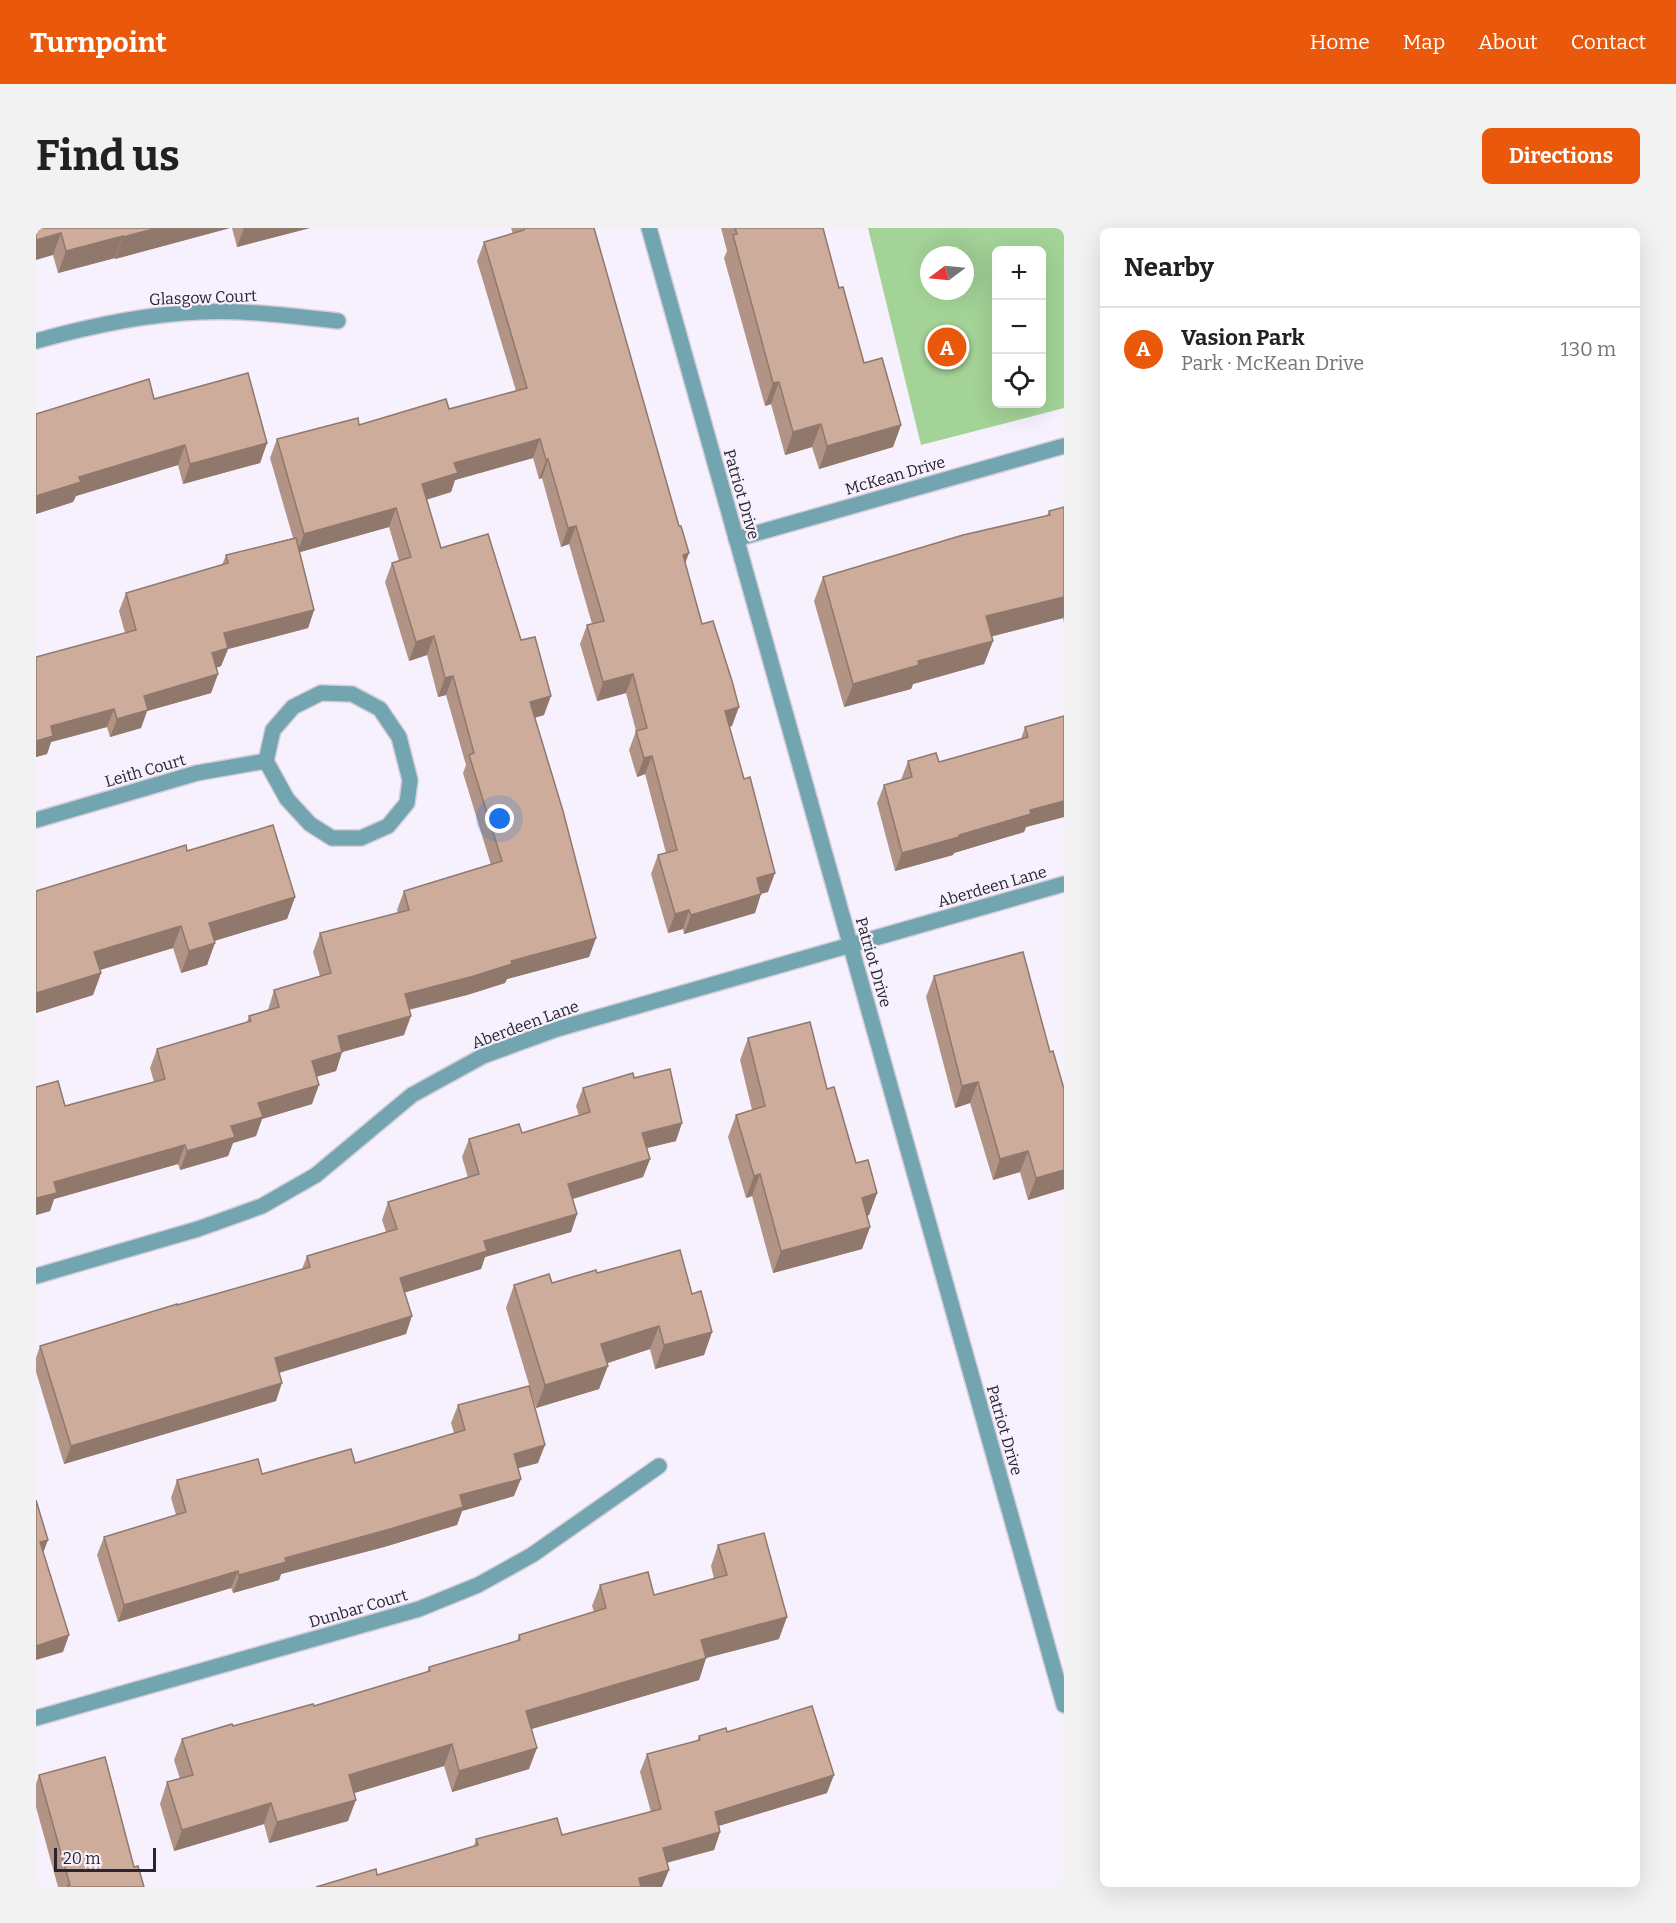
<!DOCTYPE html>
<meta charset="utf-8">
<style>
:root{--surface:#fff;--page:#f2f2f2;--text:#202124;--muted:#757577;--line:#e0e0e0;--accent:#ea580c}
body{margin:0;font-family:Bitter,serif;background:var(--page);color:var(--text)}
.controls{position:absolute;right:18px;top:18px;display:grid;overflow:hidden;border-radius:9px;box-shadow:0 6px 24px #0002}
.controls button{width:54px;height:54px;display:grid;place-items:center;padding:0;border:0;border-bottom:2px solid var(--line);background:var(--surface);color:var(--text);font:30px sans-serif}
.compass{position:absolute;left:884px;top:18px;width:54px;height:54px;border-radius:50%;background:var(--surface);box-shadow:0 6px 24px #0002;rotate:254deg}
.scale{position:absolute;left:18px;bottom:15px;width:102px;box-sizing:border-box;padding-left:6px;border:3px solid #292430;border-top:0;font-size:16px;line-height:21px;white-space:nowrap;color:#292430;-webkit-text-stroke:4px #f7f1fe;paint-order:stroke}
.you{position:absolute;left:464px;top:591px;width:21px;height:21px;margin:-15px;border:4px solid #fff;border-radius:50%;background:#1a73e8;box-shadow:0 0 0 9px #1a73e833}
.badge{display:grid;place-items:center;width:39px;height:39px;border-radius:50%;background:var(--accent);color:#fff;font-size:20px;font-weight:700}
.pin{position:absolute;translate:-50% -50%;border:3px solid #fff;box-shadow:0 2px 6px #0006}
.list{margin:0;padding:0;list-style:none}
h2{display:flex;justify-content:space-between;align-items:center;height:78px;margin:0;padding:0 24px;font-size:26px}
h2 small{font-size:20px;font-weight:400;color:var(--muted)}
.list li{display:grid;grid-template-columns:39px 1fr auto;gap:18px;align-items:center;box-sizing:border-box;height:84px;padding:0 24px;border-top:2px solid var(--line)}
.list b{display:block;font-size:22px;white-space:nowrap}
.list p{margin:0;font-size:20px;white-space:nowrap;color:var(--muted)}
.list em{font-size:20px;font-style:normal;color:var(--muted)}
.icon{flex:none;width:33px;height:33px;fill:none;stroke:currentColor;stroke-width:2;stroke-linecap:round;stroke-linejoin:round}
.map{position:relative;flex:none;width:1028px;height:1659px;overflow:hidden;border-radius:9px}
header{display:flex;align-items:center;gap:36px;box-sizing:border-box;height:84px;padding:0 30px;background:var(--accent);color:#fff}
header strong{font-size:28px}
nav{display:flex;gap:33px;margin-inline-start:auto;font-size:21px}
.intro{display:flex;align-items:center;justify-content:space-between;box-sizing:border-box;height:144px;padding:0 36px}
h1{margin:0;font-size:42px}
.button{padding:15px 27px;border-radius:9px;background:var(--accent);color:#fff;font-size:21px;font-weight:700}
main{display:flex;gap:36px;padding:0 36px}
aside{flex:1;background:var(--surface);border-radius:9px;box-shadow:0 6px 24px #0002}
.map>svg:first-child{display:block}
.green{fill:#a3d397;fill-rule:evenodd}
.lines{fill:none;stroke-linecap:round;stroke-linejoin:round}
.street-casing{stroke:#d2ccd9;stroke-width:18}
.street{stroke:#73a5b1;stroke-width:15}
.wall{fill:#b19486}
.shaded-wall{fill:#90786d}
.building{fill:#ceac9c;stroke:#90786d;stroke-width:1.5}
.labels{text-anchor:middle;stroke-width:4.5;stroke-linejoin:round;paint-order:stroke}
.street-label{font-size:16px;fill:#292430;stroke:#f7f1fe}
</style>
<header>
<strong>Turnpoint</strong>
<nav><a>Home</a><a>Map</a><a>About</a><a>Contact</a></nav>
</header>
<div class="intro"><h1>Find us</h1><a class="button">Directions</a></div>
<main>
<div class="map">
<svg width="1028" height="1659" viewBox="0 0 1028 1659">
<rect width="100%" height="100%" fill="#f7f1fe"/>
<path class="green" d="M832 0H1028V180L885 217ZM960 22H1005V176H960ZM893 27H929V63H893Z"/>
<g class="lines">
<defs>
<g id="street">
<polyline points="613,0 1028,1477"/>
<path d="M0 113C54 98 108 86 164 84 210 82 256 88 302 93"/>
<polyline points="700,311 1028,218"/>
<polygon points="285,465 316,466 344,481 363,509 374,552 371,575 352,598 325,610 296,610 274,596 251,571 230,533 237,502 257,479"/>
<polyline points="0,592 161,545 230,533"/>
<polyline points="0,1048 162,1001 226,978 280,947 376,867 447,828 521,801 1028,656"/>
<polyline points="0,1490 383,1381 442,1357 496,1327 623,1238"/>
</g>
</defs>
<use href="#street" class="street-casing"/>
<use href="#street" class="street"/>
</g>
<g class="wall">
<polygon points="0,0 194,0 79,31 79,30 22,45 17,27"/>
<polygon points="196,0 274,0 201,19"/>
<polygon points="475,0 558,0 649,335 696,498 693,499 732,664 725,665 719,685 648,706 647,701 632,705 615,646 622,627 630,625 609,546 601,549 593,522 600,503 590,465 561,473 544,416 551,397 556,396 533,316 525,319 506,250 503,251 497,230 419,252 415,264 390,272 405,320 508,487 498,490 560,710 553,729 471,751 469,755 431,767 373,782 368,807 306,824 300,843 280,849 276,876 226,891 220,908 197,915 192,928 144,942 142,936 18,971 14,983 0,987 0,859 29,878 118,854 114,840 121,821 211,794 213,788 232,782 238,762 284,748 277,724 284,705 362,685 361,682 368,663 455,637 427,545 430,537 410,467 402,469 391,427 373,433 349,354 356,335 363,333 353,299 263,324 278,382 272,400 192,421 185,438 180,440 182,446 175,465 111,483 105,500 74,509 71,499 15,514 11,526 0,529 89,405 83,383 90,365 186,337 190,327 257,310 234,230 241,211 413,181 480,163 441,33 448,14 477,6"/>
<polygon points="685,0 787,0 803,60 828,135 865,197 857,219 783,241 776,219 749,227 735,176 729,178 688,30 691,23"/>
<polygon points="118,171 231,215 224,235 147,256 142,237 40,268 37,274 0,286 0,186"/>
<polygon points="1028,279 1028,395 1027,390 956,408 957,413 948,436 877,456 875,461 808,479 778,373 787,349 1011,288 1013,283"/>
<polygon points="1028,488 1028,589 990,599 988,604 918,625 917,627 859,643 841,575 848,557 865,552 872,533 903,534 985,511 989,499"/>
<polygon points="151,623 259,669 251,691 178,713 171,737 145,745 137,720 64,742 65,745 57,767 0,785"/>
<polygon points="898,748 1028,961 992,972 984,944 957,952 934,875 919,880 890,769"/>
<polygon points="712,810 791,861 820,935 841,965 833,987 831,988 834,999 826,1021 737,1045 716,968 710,970 692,909 700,887 716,882 704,832"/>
<polygon points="598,850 640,913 610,920 614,931 607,949 537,971 541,986 535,1004 449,1029 445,1041 369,1064 370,1106 243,1145 240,1173 28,1236 0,1144 0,1130 4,1118 266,1041 271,1028 350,1004 346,992 352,974 432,950 426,929 433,911 486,905 543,888 540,878 547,860"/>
<polygon points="561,1045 656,1066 676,1104 668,1127 619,1141 614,1121 571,1135 563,1161 500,1180 470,1080 478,1057 516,1055"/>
<polygon points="422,1177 502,1235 482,1240 478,1268 426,1283 421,1297 348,1319 245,1346 243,1352 197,1365 195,1360 82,1394 61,1327 68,1309 140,1287 135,1270 141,1252 226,1246 319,1235 418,1205 415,1195"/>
<polygon points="682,1317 743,1411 670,1430 663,1452 495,1501 493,1541 416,1564 408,1538 318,1565 312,1593 233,1615 228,1596 138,1623 124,1576 131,1554 144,1551 138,1532 146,1511 278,1478 391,1444 393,1439 481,1413 483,1407 558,1384 556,1378 564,1357 618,1367 678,1351 675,1338"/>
<polygon points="691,1504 791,1565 683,1598 684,1604 678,1622 631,1635 341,1647 438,1618 440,1611 526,1607 615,1584 604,1544 611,1526 661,1513 663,1508"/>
<polygon points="3,1547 98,1639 108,1659 22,1659 0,1579 0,1556"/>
</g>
<g class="shaded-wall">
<polygon points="121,0 194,0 79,31 87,9"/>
<polygon points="208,0 274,0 201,19"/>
<polygon points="25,5 17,27 0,32 0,12"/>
<polygon points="87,8 79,30 22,45 30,23"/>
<polygon points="743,154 735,176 729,178 737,155"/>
<polygon points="785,196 776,219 749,227 757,204"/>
<polygon points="865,197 857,219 783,241 791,218"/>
<polygon points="504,211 497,230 419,252 415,264 379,275 386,256 418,235"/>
<polygon points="231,215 224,235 147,256 154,236"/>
<polygon points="149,217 142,237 40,268 37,274 0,286 0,268 43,249"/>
<polygon points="512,231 506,250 503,251 510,232"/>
<polygon points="360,280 353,299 261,325 268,306"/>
<polygon points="540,298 533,316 525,319 532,300"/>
<polygon points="653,325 646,344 647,327"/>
<polygon points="1028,369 1028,387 1027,390 942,412 950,388"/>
<polygon points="278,382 272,400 192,421 185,438 169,443 176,425 188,405"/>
<polygon points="398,408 391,427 373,433 380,414"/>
<polygon points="957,413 948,436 877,456 875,461 808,479 817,456 882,433"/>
<polygon points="182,446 175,465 111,483 105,500 74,509 81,491 108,468"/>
<polygon points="597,446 590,465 561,473 567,454"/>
<polygon points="417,448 410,467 402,469 409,450"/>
<polygon points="515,468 508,487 487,493 494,474"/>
<polygon points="703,479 696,498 682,502 689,483"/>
<polygon points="78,481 71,499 15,514 11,526 0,529 0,513 15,498"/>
<polygon points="616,528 609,546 601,549 608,530"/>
<polygon points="1028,573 1028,589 990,599 988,604 918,625 917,627 859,643 866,625 923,607 994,582"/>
<polygon points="739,645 732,664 714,669 721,650"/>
<polygon points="725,666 719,685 648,706 655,687"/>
<polygon points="259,669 251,691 165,717 173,695"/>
<polygon points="653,682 647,701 632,705 639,686"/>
<polygon points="145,698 137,720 50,746 58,724"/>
<polygon points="560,710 553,729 471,751 469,755 431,767 362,784 369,766 475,733"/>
<polygon points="179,715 171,737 145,745 153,723"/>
<polygon points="65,745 57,767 0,785 0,765"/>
<polygon points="375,788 368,807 295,827 302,808"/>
<polygon points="306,824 300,843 269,852 276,833"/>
<polygon points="942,854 934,875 919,880 926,858"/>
<polygon points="283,857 276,876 226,891 220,908 197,915 192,928 144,942 151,923 222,875"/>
<polygon points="646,895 640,913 599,923 606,905"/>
<polygon points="149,917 142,936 18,971 14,983 0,987 0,970 18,954"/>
<polygon points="992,923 984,944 957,952 964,931"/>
<polygon points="614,931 607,949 526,974 532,956"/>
<polygon points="1028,942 1028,961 992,972 1000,950"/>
<polygon points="724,946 716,968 710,970 718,948"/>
<polygon points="841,965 833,987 818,992 826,970"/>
<polygon points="541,986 535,1004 449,1029 445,1041 358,1068 364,1050 448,1013"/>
<polygon points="834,999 826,1021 737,1045 745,1023"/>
<polygon points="376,1088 370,1106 232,1148 239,1130"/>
<polygon points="623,1098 614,1121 557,1140 565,1116"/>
<polygon points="676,1104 668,1127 619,1141 628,1117"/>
<polygon points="572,1138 563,1161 500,1180 509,1157"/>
<polygon points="246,1155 240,1173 28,1236 35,1218"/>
<polygon points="509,1217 502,1235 472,1243 478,1226"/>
<polygon points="485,1251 478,1268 426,1283 421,1297 348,1319 245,1346 243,1352 197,1365 203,1347 249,1330 424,1267"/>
<polygon points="12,1312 6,1328 4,1314"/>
<polygon points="202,1343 195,1360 82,1394 88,1377"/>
<polygon points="751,1389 743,1411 658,1433 665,1412"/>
<polygon points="33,1407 27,1424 0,1432 0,1418"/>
<polygon points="670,1430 663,1452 482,1505 490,1483"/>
<polygon points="416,1516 408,1538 305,1569 313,1547"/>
<polygon points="501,1520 493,1541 416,1564 423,1543"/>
<polygon points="798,1547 791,1565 672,1601 679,1584"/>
<polygon points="320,1572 312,1593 233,1615 241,1594"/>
<polygon points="235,1575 228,1596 138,1623 146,1602"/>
<polygon points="684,1604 678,1622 620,1637 627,1620"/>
<polygon points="633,1642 626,1659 599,1659 603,1650"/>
</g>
<g class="building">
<polygon points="0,0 121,0 87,9 87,8 30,23 25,5 0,12"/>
<polygon points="488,0 558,0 643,298 645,298 653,325 647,327 666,396 677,393 696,453 703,479 689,483 708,551 714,549 739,645 721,650 725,666 655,687 653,682 639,686 622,627 641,622 616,528 608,530 600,503 611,500 597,446 567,454 551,397 568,393 540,298 532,300 512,231 510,232 504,211 418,235 422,245 386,256 405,320 452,306 485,412 499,409 515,468 494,474 527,583 560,710 475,733 476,736 438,748 369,766 375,788 302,808 306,824 276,833 283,857 222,875 227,889 195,898 199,909 151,923 149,917 18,954 21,965 0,970 0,859 22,853 29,878 129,851 121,821 215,793 213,788 243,779 238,762 295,745 284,705 373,682 368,663 466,633 433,527 438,525 417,448 409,450 398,408 380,414 356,335 375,329 360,280 268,306 241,211 322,190 323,197 410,171 413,181 491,160 448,14 488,2"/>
<polygon points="699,0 787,0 803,60 807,59 828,135 846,130 865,197 791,218 785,196 757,204 743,154 737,155 697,7 701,6"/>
<polygon points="212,145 231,215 154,236 149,217 43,249 45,254 0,268 0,186 113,151 118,171"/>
<polygon points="1028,279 1028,369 950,388 957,413 882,433 883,437 817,456 787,349 927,307 1014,287 1013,283"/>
<polygon points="260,310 278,382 188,405 192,420 176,425 182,446 108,468 112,482 81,491 78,481 15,498 17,508 0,513 0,429 100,402 90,365 192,335 190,327"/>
<polygon points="1028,488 1028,573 994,582 995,586 923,607 923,609 866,625 848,557 876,549 872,533 900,525 903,534 992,509 989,499"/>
<polygon points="237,597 259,669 173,695 179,715 153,723 145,698 58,724 65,745 0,765 0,663 150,617 151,623"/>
<polygon points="987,724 1014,824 1017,823 1028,861 1028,942 1000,950 992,923 964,931 942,854 926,858 898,748"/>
<polygon points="774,794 791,861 798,859 820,935 832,932 841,965 826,970 834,999 745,1023 724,946 718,948 700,887 729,878 712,810"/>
<polygon points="634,841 646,895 606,905 614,931 532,956 541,986 448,1013 451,1023 364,1050 376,1088 239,1130 246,1155 35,1218 4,1118 141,1076 141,1077 274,1039 271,1028 361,1001 352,974 443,946 433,911 483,896 486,905 554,884 547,860 597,845 598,850"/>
<polygon points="644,1022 656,1066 665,1063 676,1104 628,1117 623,1098 565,1116 572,1138 509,1157 478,1057 513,1046 516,1055 560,1042 561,1045"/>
<polygon points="493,1158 509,1217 478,1226 485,1251 424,1267 427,1279 354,1301 249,1330 250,1334 203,1347 202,1343 88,1377 68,1309 150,1284 141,1252 222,1231 226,1246 315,1221 319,1235 429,1202 422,1177"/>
<polygon points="0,1272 12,1312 4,1314 33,1407 0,1418"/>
<polygon points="728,1305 751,1389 665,1412 670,1430 490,1483 501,1520 423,1543 416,1516 313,1547 320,1572 241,1594 235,1575 146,1602 131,1554 157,1547 146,1511 196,1496 197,1498 277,1476 278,1478 394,1443 393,1439 484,1412 483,1407 570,1380 564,1357 612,1344 618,1367 691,1347 682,1317"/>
<polygon points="776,1478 798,1547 679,1584 684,1604 627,1620 633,1642 603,1650 605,1659 280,1659 340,1641 341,1647 442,1617 440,1611 521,1590 526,1607 625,1581 611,1526 664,1512 663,1508 690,1500 691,1504"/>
<polygon points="69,1529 98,1639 102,1638 108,1659 32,1659 32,1657 34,1657 3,1547"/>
</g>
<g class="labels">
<g class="street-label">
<text transform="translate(167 69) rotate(-2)" y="6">Glasgow Court</text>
<text transform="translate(859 247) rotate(-16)" y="6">McKean Drive</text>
<text transform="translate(706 266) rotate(74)" y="6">Patriot Drive</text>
<text transform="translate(109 542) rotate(-16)" y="6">Leith Court</text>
<text transform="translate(956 658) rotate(-16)" y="6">Aberdeen Lane</text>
<text transform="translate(838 734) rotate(74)" y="6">Patriot Drive</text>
<text transform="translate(489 796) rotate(-20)" y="6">Aberdeen Lane</text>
<text transform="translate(969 1202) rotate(74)" y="6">Patriot Drive</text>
<text transform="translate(322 1380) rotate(-16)" y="6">Dunbar Court</text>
</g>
</g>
</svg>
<div class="controls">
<button>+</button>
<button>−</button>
<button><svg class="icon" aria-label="locate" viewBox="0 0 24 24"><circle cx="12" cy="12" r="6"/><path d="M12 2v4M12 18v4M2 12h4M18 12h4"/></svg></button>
</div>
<svg class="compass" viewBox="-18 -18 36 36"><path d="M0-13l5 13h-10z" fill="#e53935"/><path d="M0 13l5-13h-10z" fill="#757577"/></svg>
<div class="scale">20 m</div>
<div class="you"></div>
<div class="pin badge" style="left:911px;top:119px">A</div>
</div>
<aside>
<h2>Nearby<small></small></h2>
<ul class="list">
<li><span class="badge">A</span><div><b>Vasion Park</b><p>Park · McKean Drive</p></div><em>130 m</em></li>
</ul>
</aside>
</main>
